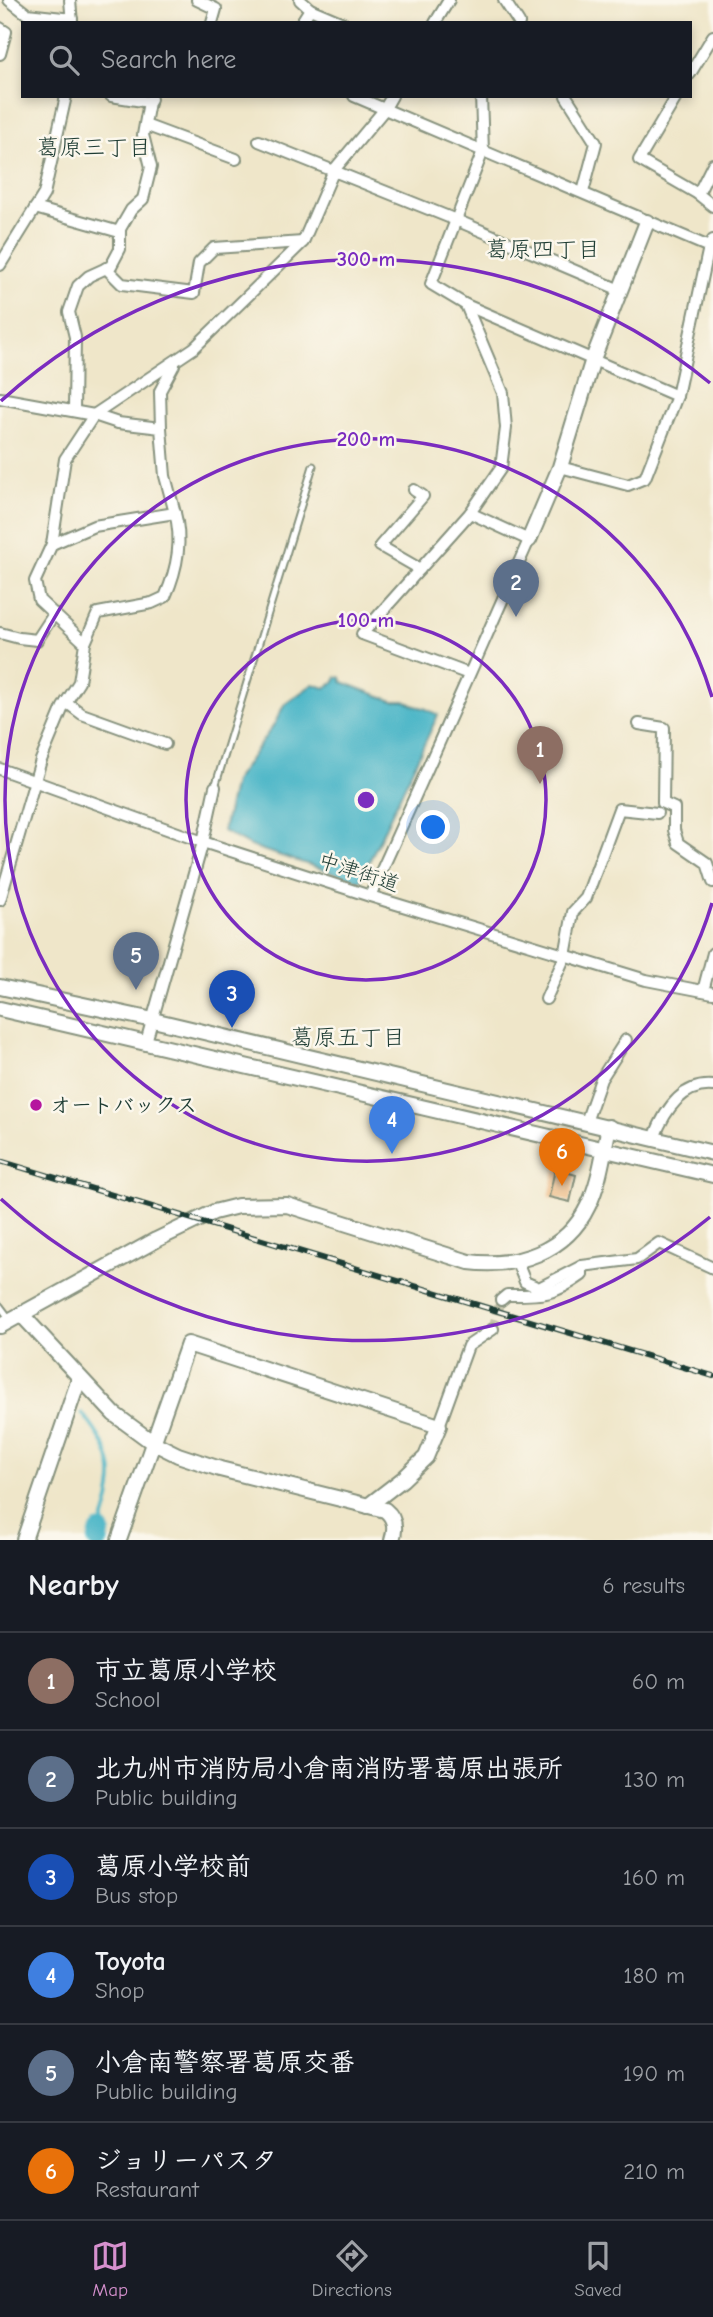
<!DOCTYPE html>
<meta charset="utf-8">
<style>
:root{--surface:#171b24;--page:#20242c;--text:#f1f3f6;--muted:#9ea1a6;--line:#363941;--accent:#d690ce}
body{margin:0;font-family:"Comic Neue","Klee One",sans-serif;background:var(--page);color:var(--text)}
.you{position:absolute;left:434px;top:828px;width:24px;height:24px;margin:-18px;border:5px solid #fff;border-radius:50%;background:#1a73e8;box-shadow:0 0 0 10px #1a73e833}
.badge{display:grid;place-items:center;width:46px;height:46px;border-radius:50%;background:var(--accent);color:#fff;font-size:23px;font-weight:700}
.pin{position:absolute;translate:-50% -58px;filter:drop-shadow(0 2px 4px #0008)}
.pin::after{content:'';position:absolute;top:37px;width:24px;height:21px;background:inherit;clip-path:polygon(0 0,100% 0,50% 100%)}
.list{margin:0;padding:0;list-style:none}
h2{display:flex;justify-content:space-between;align-items:center;height:91px;margin:0;padding:0 28px;font-size:30px}
h2 small{font-size:23px;font-weight:400;color:var(--muted)}
.list li{display:grid;grid-template-columns:46px 1fr auto;gap:21px;align-items:center;box-sizing:border-box;height:98px;padding:0 28px;border-top:2px solid var(--line)}
.list b{display:block;font-size:26px;white-space:nowrap}
.list p{margin:0;font-size:23px;white-space:nowrap;color:var(--muted)}
.list em{font-size:23px;font-style:normal;color:var(--muted)}
.icon{flex:none;width:38px;height:38px;fill:none;stroke:currentColor;stroke-width:2;stroke-linecap:round;stroke-linejoin:round}
.map{position:relative;flex:none;width:713px;height:1540px;overflow:hidden}
.search{position:absolute;background:var(--surface);box-shadow:0 4px 10px #0003;left:21px;right:21px;top:21px;height:77px;display:flex;align-items:center;gap:18px;box-sizing:border-box;padding:0 24px;border-radius:0px;color:var(--muted);font-size:26px}
.sheet{height:679px;background:var(--surface)}
nav{display:flex;justify-content:space-around;align-items:center;box-sizing:border-box;height:98px;border-top:2px solid var(--line);background:var(--surface);font-size:19px;color:var(--muted)}
nav a{display:grid;justify-items:center;gap:4px}
nav .on{color:var(--accent)}
.map>svg:first-child{display:block}
.water{fill:#4bb6c7;stroke:#357a7e;stroke-width:2}
.lines{fill:none;stroke-linecap:round;stroke-linejoin:round}
.stream{stroke:#4bb6c7;stroke-width:3.5}
.river{stroke:#4bb6c7;stroke-width:21}
.building{fill:#edb57a}
.street-tunnel{stroke:#c5c4ab;stroke-width:10;stroke-dasharray:10 5;stroke-linecap:butt}
.lane-casing{stroke:#87927e;stroke-width:9}
.street-casing{stroke:#87927e;stroke-width:14}
.secondary-casing{stroke:#87927e;stroke-width:18}
.lane{stroke:#fff;stroke-width:5}
.street{stroke:#fff;stroke-width:10}
.secondary{stroke:#fff;stroke-width:14}
.rail-casing{stroke:#1f3d34;stroke-width:6}
.rail{stroke:#fbf7ec;stroke-width:3.5;stroke-dasharray:10;stroke-linecap:butt}
.ring{fill:none;stroke:#7b2cbf;stroke-width:3.5}
.poi-dot{fill:#b5179e;stroke:#fbf7ec;stroke-width:2.5}
.labels{text-anchor:middle;stroke-width:5;stroke-linejoin:round;paint-order:stroke}
.street-label{font-size:21px;fill:#1f3d34;stroke:#fbf7ec}
.poi-label{font-size:21px;font-weight:bold;fill:#1f3d34;stroke:#fbf7ec;text-anchor:start}
.neighbourhood-label{font-size:23px;fill:#1f3d34;stroke:#fbf7ec}
.centre{fill:#7b2cbf;stroke:#fbf7ec;stroke-width:3.5}
.ring-label{font-size:21px;text-anchor:middle;font-weight:bold;fill:#7b2cbf;stroke:#fbf7ec;stroke-width:5;stroke-linejoin:round;paint-order:stroke}
</style>
<div class="map">
<svg width="713" height="1540" viewBox="0 0 713 1540">
<rect width="100%" height="100%" fill="#fbf7ec"/>
<filter id="ink" filterUnits="userSpaceOnUse"><feTurbulence type="fractalNoise" baseFrequency=".0143" numOctaves="2"/><feDisplacementMap in="SourceGraphic" scale="14" xChannelSelector="R" yChannelSelector="G"/><feConvolveMatrix kernelMatrix="1 2 1 2 8 2 1 2 1" color-interpolation-filters="sRGB"/></filter>
<filter id="wash" filterUnits="userSpaceOnUse"><feTurbulence type="fractalNoise" baseFrequency=".00686" numOctaves="4" result="noise"/><feDisplacementMap in="SourceGraphic" scale="28" xChannelSelector="R" yChannelSelector="G"/><feGaussianBlur stdDeviation="1.57" result="paint"/><feColorMatrix in="noise" values="0 0 0 0 0 0 0 0 0 0 0 0 0 0 0 0 0 1.4 0 .05"/><feComposite in="paint" operator="in"/></filter>
<g filter="url(#wash)">
<rect width="100%" height="100%" fill="#efe6c9"/>
<polygon class="water" points="337,677 341,677 342,682 393,701 405,701 415,706 424,708 438,715 360,881 250,846 223,831 234,782 275,723 284,705 313,684 325,688 335,682"/>
<g class="lines">
<path class="stream" d="M82 1413C120 1461 117 1475 100 1532"/>
<polyline class="river" points="98,1540 100,1532"/>
</g>
<g id="blocks">
<polygon class="building" points="555,1169 576,1175 570,1202 549,1197"/>
</g>
</g>
<g filter="url(#ink)">
<use href="#blocks" fill-opacity="0" stroke="#87927e" stroke-width="2"/>
<g class="lines">
<polyline class="street-tunnel" points="493,1329 501,1300"/>
<defs>
<g id="lane">
<polyline points="215,787 313,466"/>
<polyline points="0,1306 9,1318"/>
</g>
<g id="street">
<polyline points="9,0 27,14 72,19"/>
<polyline points="70,0 72,23"/>
<polyline points="197,0 216,9 212,23"/>
<polyline points="300,0 310,9 301,23"/>
<polyline points="504,0 519,23"/>
<polyline points="310,9 343,23"/>
<polyline points="435,23 449,0"/>
<polyline points="0,28 6,32 0,54"/>
<polyline points="690,74 713,36"/>
<polyline points="111,96 149,102 151,99"/>
<polyline points="354,96 709,247"/>
<polyline points="481,96 483,151 431,284 466,305 677,396"/>
<polyline points="566,96 596,143 583,192"/>
<polyline points="677,96 639,160 698,194 713,206"/>
<polyline points="145,125 236,159"/>
<polyline points="259,141 456,220 620,290"/>
<polyline points="698,194 713,164"/>
<polyline points="35,208 116,231"/>
<polyline points="0,265 44,194 66,96"/>
<polyline points="106,268 122,284 194,293 199,263 214,248 303,242"/>
<polyline points="466,305 503,393 506,428 501,468 470,513 362,634 469,674"/>
<polyline points="0,398 94,415 118,423 161,428 165,476 175,513 94,526 52,544"/>
<polyline points="74,411 75,337 69,312 78,286 89,276 111,266 120,249 120,229 131,210 143,199 151,167 143,135 149,102"/>
<polyline points="161,428 160,391 174,365"/>
<polyline points="560,467 628,485 645,478 677,396 709,247 713,240"/>
<polyline points="414,490 423,496 380,546 420,569"/>
<polyline points="0,633 19,638 37,640 54,614"/>
<path d="M85 643 98 613 152 603 165 597C177 570 183 542 175 513"/>
<polyline points="66,702 82,714 165,744"/>
<polyline points="639,724 664,728 663,803 674,808 674,830 678,843 707,863 713,882"/>
<polyline points="0,769 203,842 370,896 646,980 713,993"/>
<path d="M370 896C424 778 476 659 529 540L470 513"/>
<polyline points="0,900 41,760 63,707 79,682 85,643 39,600 35,581 52,544 65,459 94,415 194,348 303,242 334,170 384,110 392,96"/>
<polyline points="703,991 713,953"/>
<polyline points="546,999 565,956 573,912 586,898 619,809 657,813"/>
<polyline points="146,1042 203,842 215,787"/>
<polyline points="586,1122 601,1079 626,1040"/>
<path d="M654 1138C664 1112 681 1083 713 1086"/>
<polyline points="517,1262 525,1282 539,1288 582,1266 637,1259 659,1243 713,1268"/>
<path d="M501 1300 507 1295C542 1295 553 1296 582 1275V1266"/>
<polyline points="439,1426 468,1346 493,1329"/>
</g>
<g id="secondary">
<polyline points="529,540 560,467 593,359 647,222"/>
<polyline points="0,987 153,1020 713,1153"/>
<polyline points="0,1009 713,1175"/>
<path d="M21 1314 114 1414 152 1442 178 1455 220 1469 385 1510C395 1518 396 1528 392 1540"/>
<path d="M0 1326 156 1240 214 1212 238 1206 287 1205 469 1262C517 1268 566 1252 588 1206 600 1182 603 1153 609 1127"/>
<polyline points="24,1540 79,1379"/>
<polyline points="119,1540 188,1344 439,1426 426,1457 403,1479 368,1506"/>
</g>
</defs>
<use href="#lane" class="lane-casing"/>
<use href="#street" class="street-casing"/>
<use href="#secondary" class="secondary-casing"/>
<use href="#lane" class="lane"/>
<use href="#street" class="street"/>
<use href="#secondary" class="secondary"/>
<defs>
<polyline id="rail" points="0,1161 713,1376"/>
</defs>
<use href="#rail" class="rail-casing"/>
<use href="#rail" class="rail"/>
</g>
</g>
<g class="ring">
<circle cx="366" cy="800" r="180"/>
<path d="M712 903A361 361 0 1 1 712 697"/>
<path d="M710 1217A541 541 0 0 1 1 1199M1 401A541 541 0 0 1 710 383"/>
</g>
<circle class="poi-dot" cx="36" cy="1105" r="7"/>
<g class="labels">
<g class="street-label">
<text transform="translate(359 872) rotate(18)" y="7">中津街道</text>
</g>
<g class="poi-label">
<text x="50" y="1112">オートバックス</text>
</g>
<g class="neighbourhood-label">
<text x="94" y="155">葛原三丁目</text>
<text x="543" y="257">葛原四丁目</text>
<text x="348" y="1045">葛原五丁目</text>
</g>
</g>
<circle cx="366" cy="800" r="10" class="centre"/>
<g class="ring-label">
<text x="366" y="266">300 m</text>
<text x="366" y="446">200 m</text>
<text x="366" y="627">100 m</text>
</g>
</svg>
<div class="you"></div>
<div class="pin badge" style="left:540px;top:784px;background:#8d6e63">1</div>
<div class="pin badge" style="left:516px;top:617px;background:#5c6f8a">2</div>
<div class="pin badge" style="left:232px;top:1028px;background:#1a4fb4">3</div>
<div class="pin badge" style="left:392px;top:1154px;background:#3f7fe0">4</div>
<div class="pin badge" style="left:136px;top:990px;background:#5c6f8a">5</div>
<div class="pin badge" style="left:562px;top:1186px;background:#e8710a">6</div>
<div class="search"><svg class="icon" aria-label="search" viewBox="0 0 24 24"><circle cx="10" cy="10" r="6"/><path d="M15 15l6 6"/></svg>Search here</div>
</div>
<section class="sheet">
<h2>Nearby<small>6 results</small></h2>
<ul class="list">
<li><span class="badge" style="background:#8d6e63">1</span><div><b>市立葛原小学校</b><p>School</p></div><em>60 m</em></li>
<li><span class="badge" style="background:#5c6f8a">2</span><div><b>北九州市消防局小倉南消防署葛原出張所</b><p>Public building</p></div><em>130 m</em></li>
<li><span class="badge" style="background:#1a4fb4">3</span><div><b>葛原小学校前</b><p>Bus stop</p></div><em>160 m</em></li>
<li><span class="badge" style="background:#3f7fe0">4</span><div><b>Toyota</b><p>Shop</p></div><em>180 m</em></li>
<li><span class="badge" style="background:#5c6f8a">5</span><div><b>小倉南警察署葛原交番</b><p>Public building</p></div><em>190 m</em></li>
<li><span class="badge" style="background:#e8710a">6</span><div><b>ジョリーパスタ</b><p>Restaurant</p></div><em>210 m</em></li>
</ul>
</section>
<nav>
<a class="on"><svg class="icon" aria-label="map" viewBox="0 0 24 24"><path d="M3 6l6-2 6 2 6-2v14l-6 2-6-2-6 2zM9 4v14M15 6v14"/></svg>Map</a>
<a><svg class="icon" aria-label="directions" viewBox="0 0 24 24"><path d="M12 3l9 9-9 9-9-9zM9 14v-3h6M13 9l2 2-2 2"/></svg>Directions</a>
<a><svg class="icon" aria-label="saved" viewBox="0 0 24 24"><path d="M7 4h10v16l-5-4-5 4z"/></svg>Saved</a>
</nav>
